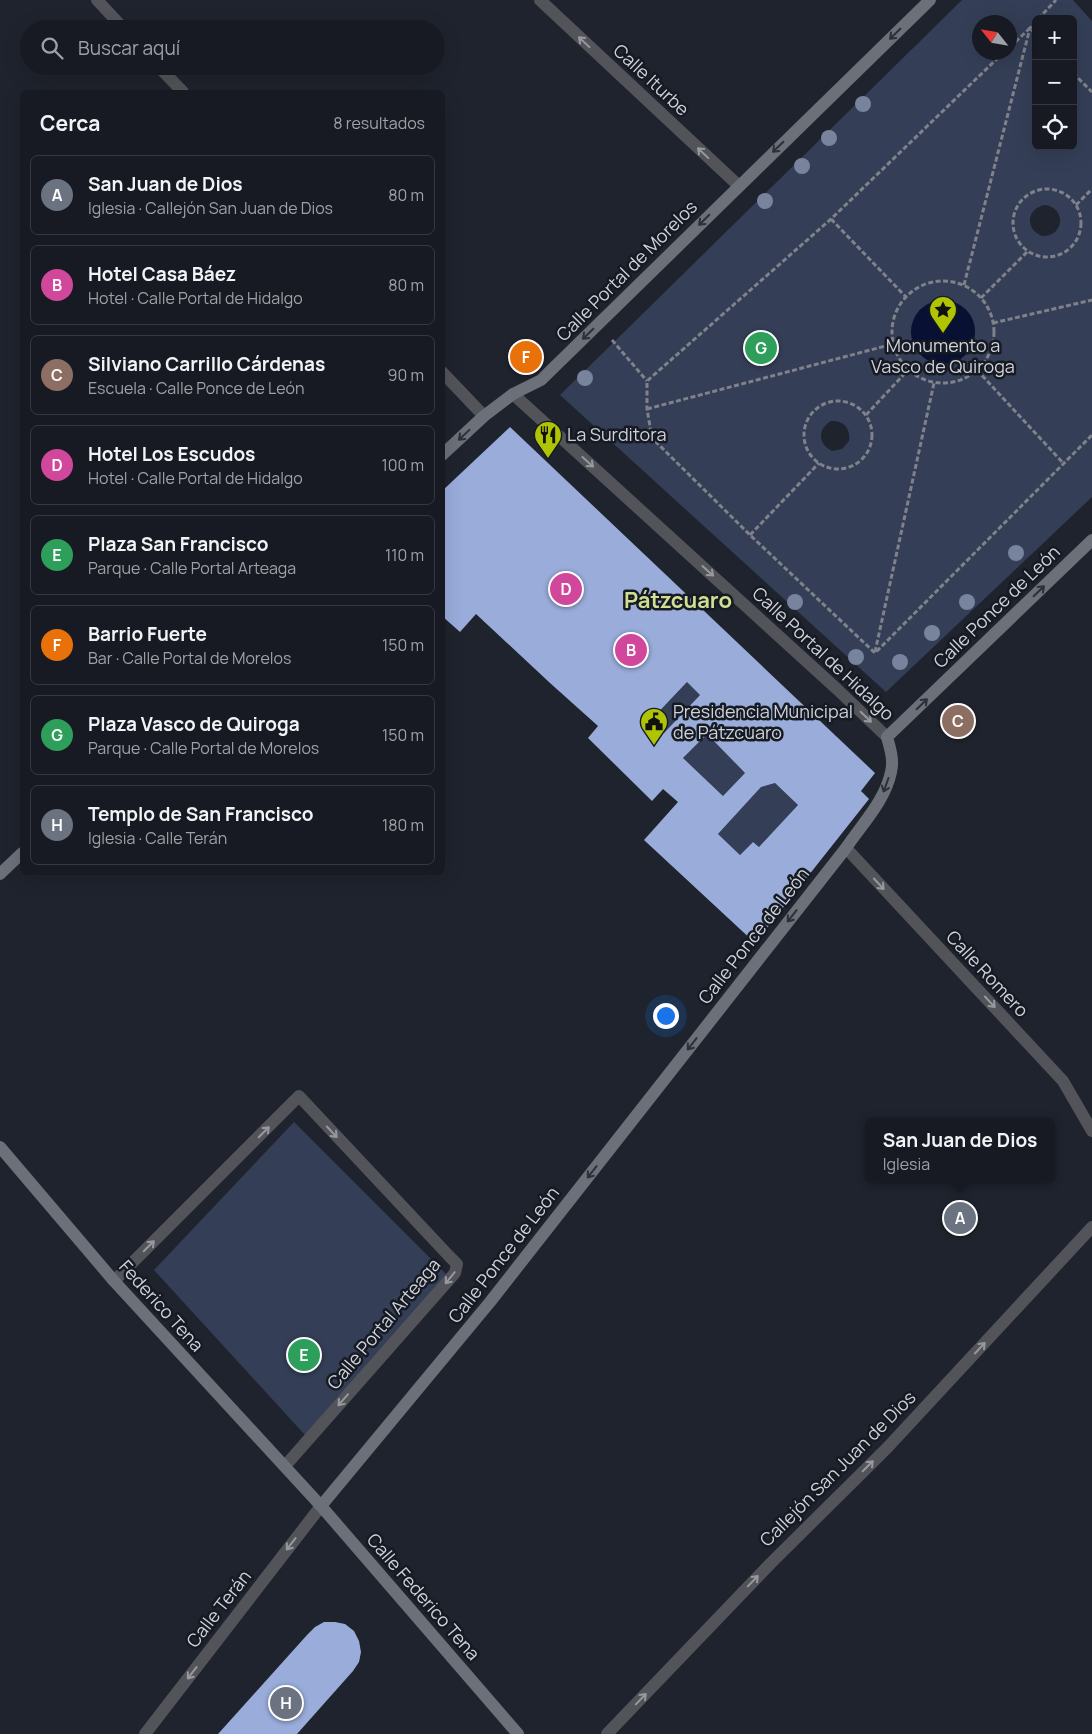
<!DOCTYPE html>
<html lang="es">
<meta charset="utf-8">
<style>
:root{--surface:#171a22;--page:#20232a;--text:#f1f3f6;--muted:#9ea1a5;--line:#363840;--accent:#1a73e8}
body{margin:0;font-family:Manrope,sans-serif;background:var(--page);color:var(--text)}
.controls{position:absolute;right:15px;top:15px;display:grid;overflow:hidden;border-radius:8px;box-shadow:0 5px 20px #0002}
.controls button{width:45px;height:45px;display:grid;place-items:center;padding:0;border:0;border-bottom:1px solid var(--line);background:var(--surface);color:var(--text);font:25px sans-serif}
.compass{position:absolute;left:972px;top:15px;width:45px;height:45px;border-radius:50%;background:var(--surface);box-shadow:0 5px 20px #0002;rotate:301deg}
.you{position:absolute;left:665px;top:1015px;width:18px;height:18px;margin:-12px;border:4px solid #fff;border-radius:50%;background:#1a73e8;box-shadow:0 0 0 8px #1a73e833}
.badge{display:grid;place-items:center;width:32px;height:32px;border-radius:50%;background:var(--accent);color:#fff;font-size:16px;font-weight:700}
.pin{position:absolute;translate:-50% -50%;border:2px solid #fff;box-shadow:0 1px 5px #0006}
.popup{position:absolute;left:865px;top:1118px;width:190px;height:65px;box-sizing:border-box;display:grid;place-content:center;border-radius:8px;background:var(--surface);filter:drop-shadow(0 1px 4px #0005);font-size:16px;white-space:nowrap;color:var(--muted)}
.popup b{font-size:19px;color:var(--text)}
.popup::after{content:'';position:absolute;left:50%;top:100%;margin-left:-10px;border:10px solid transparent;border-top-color:var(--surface)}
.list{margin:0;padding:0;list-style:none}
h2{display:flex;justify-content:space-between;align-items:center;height:65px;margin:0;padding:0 20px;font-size:21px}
h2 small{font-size:16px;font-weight:400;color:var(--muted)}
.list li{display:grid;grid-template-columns:32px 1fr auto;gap:15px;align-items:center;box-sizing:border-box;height:80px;margin:0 10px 10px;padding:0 10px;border:1px solid var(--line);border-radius:8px}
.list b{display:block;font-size:19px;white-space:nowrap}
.list p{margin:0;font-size:16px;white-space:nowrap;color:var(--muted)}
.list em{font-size:16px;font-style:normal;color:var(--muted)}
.icon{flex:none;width:28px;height:28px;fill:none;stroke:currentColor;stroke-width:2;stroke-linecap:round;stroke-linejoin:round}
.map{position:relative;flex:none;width:1092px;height:1734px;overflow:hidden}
.search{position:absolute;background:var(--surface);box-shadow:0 5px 20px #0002;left:20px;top:20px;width:425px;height:55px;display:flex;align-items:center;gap:12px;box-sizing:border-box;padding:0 18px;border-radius:28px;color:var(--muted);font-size:19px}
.panel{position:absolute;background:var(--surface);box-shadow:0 5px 20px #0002;left:20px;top:90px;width:425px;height:785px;border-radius:8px}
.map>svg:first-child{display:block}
.green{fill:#343e56;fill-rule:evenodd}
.water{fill:#081134}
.building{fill:#99acda;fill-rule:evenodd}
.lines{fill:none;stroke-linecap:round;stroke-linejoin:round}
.path{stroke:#7f828b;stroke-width:3;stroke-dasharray:5 2.5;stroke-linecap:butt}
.minor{stroke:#525459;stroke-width:12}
.tertiary{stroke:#525459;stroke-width:12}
.secondary{stroke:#6c7078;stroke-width:12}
.tree{fill:#78839e}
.oneway{stroke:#2c3038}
.oneway2{stroke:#97999f}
.labels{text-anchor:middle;stroke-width:5;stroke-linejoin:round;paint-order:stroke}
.street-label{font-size:18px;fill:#cfd2d9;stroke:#161a23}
.poi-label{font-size:18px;fill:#cfd2d9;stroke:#161a23;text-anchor:start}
.district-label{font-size:22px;font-weight:bold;fill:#d1df93;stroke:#161a23}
</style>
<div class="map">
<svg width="1092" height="1734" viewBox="0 0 1092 1734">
<rect width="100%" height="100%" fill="#1f232d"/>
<g class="green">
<path d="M962 0H1073L1092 21V497L886 692 560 395ZM1036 19H1073V146H1036ZM980 22H1010V52H980ZM1045 205C1067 208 1064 237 1042 236 1024 229 1027 208 1045 205ZM944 300C979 306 985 339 958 361L918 353C903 327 915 304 944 300ZM831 421C844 420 851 429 849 441L842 449 832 451C818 444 817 429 831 421Z"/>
<polygon points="687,682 700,695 664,733 651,720"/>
<polygon points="707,734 745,773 723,796 683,758"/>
<polygon points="775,783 798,805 759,847 753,842 740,855 718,834 761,787"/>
<polygon points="294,1122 447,1275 305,1435 154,1270"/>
</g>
<circle class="water" cx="943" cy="332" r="32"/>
<g class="building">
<path d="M510 427 875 773 861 791 869 799 755 943 644 840 678 802 663 789 652 801 588 738 598 726 550 683 476 614 460 632 442 616V491ZM687 682 700 695 664 733 651 720ZM707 734 745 773 723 796 683 758ZM775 783 798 805 759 847 753 842 740 855 718 834 761 787Z"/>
<polygon points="324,1622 335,1622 345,1624 354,1631 359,1641 361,1652 359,1662 353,1671 297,1734 218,1734 307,1635 315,1627"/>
</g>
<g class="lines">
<g class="path">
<polyline points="1038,19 1056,0"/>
<polyline points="1010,47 1030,28 1036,34"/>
<polyline points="1004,52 831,219 647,381 647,409 652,438 750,535 875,653 1092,435"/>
<polyline points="1073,73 1092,92"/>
<circle cx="1047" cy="223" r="34"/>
<polyline points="1076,205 1092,189"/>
<polyline points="831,219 906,297"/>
<circle cx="943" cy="332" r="51"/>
<polyline points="964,285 1030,28 1036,22"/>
<polyline points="981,298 1028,251"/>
<polyline points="993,323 1092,300"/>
<polyline points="612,340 647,381"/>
<polyline points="977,370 1064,464"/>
<circle cx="838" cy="435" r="34"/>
<polyline points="647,409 893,344"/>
<polyline points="866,415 908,370"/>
<polyline points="750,535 819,463"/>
<polyline points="875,652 934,383"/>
</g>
<g class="minor">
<polyline points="540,0 739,186"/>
<polyline points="513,394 838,690 887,737"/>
<polyline points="846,848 1063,1081 1092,1131"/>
<polyline points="114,1281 299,1096 449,1256 457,1264 455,1273 285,1466"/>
<polyline points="145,1734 321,1506"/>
<polyline points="607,1734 770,1564 887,1448 1092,1227"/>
</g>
<g class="tertiary">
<polyline points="97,0 124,29"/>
<polyline points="158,66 183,92"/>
<polyline points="442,372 484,416"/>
</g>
<g class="secondary">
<polyline points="442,455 484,416 513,394 541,380 930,0"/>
<polyline points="0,874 22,853"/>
<polyline points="0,1147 114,1281 321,1506 518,1734"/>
<path d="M321 1506 490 1302 846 848C862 824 885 801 891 772 894 760 890 748 887 737L1092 540"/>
</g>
</g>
<g class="tree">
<circle cx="863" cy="104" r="8"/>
<circle cx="829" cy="138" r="8"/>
<circle cx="802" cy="166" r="8"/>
<circle cx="765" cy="201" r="8"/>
<circle cx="585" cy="378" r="8"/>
<circle cx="1016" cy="553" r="8"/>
<circle cx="795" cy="602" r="8"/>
<circle cx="967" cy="602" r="8"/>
<circle cx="932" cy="633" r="8"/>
<circle cx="856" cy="657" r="8"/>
<circle cx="900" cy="662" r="8"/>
</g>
<defs><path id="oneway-shaft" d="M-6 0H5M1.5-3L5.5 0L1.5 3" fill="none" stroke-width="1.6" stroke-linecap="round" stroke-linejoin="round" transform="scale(1.25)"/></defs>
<g class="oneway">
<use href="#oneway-shaft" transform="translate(895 34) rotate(136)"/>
<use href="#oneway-shaft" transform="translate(778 147) rotate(136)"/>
<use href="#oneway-shaft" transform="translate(704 220) rotate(135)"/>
<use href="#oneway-shaft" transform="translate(588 334) rotate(136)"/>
<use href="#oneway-shaft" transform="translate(464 435) rotate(137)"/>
<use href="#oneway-shaft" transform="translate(1039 591) rotate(-44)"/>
<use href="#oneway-shaft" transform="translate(922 704) rotate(-44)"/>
<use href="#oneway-shaft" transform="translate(886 785) rotate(110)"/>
<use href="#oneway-shaft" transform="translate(792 916) rotate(128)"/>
<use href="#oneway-shaft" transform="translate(692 1044) rotate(128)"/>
<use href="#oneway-shaft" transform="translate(592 1172) rotate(128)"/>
</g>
<g class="oneway2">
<use href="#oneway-shaft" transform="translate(584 42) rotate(-137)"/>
<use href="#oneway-shaft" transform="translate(703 153) rotate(-137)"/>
<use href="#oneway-shaft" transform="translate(588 462) rotate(42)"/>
<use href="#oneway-shaft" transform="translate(708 571) rotate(42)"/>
<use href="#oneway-shaft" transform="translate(866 717) rotate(44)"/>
<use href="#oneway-shaft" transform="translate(879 884) rotate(47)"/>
<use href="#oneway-shaft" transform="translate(990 1002) rotate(47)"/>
<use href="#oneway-shaft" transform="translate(264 1132) rotate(-45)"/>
<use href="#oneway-shaft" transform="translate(332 1132) rotate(47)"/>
<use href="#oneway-shaft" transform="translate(149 1246) rotate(-45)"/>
<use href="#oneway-shaft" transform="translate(450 1278) rotate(129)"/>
<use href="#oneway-shaft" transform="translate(980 1348) rotate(-47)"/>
<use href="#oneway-shaft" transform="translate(343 1400) rotate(131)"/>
<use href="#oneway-shaft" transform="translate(868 1466) rotate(-45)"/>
<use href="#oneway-shaft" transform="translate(291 1544) rotate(128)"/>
<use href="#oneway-shaft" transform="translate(753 1581) rotate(-46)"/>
<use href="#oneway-shaft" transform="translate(192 1673) rotate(128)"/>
<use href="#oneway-shaft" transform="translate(641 1699) rotate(-46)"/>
</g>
<defs>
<symbol id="sight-pin" viewBox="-11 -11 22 30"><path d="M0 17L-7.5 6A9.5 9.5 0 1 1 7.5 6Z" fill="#afc504" stroke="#161a23"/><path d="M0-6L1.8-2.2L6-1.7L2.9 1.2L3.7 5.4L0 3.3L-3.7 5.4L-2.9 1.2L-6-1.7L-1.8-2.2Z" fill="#111"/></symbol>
<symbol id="restaurant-pin" viewBox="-11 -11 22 30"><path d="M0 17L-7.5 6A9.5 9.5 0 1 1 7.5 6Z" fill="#afc504" stroke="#161a23"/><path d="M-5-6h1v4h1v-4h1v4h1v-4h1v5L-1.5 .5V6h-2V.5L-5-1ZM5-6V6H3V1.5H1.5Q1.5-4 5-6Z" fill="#111"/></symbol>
<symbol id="civic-pin" viewBox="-11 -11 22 30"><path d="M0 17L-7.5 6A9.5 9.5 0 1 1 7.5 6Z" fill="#afc504" stroke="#161a23"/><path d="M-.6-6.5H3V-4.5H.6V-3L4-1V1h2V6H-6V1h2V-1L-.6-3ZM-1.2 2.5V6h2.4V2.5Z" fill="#111"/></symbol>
</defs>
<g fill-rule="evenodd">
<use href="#sight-pin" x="927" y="294" width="32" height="43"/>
<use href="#restaurant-pin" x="532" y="419" width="32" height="43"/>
<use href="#civic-pin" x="638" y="706" width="32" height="43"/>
</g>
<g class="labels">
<g class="street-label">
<text transform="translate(651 80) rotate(43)" y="6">Calle Iturbe</text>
<text transform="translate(627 271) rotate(-45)" y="6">Calle Portal de Morelos</text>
<text transform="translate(997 607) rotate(-44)" y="6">Calle Ponce de León</text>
<text transform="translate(823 654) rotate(43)" y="6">Calle Portal de Hidalgo</text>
<text transform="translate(754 936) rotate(-52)" y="6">Calle Ponce de León</text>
<text transform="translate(987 974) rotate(47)" y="6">Calle Romero</text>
<text transform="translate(504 1255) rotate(-52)" y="6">Calle Ponce de León</text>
<text transform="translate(161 1306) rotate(48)" y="6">Federico Tena</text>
<text transform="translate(384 1324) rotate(-50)" y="6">Calle Portal Arteaga</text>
<text transform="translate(838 1469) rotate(-45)" y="6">Callejón San Juan de Dios</text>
<text transform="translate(423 1597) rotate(49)" y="6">Calle Federico Tena</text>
<text transform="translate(219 1609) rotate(-52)" y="6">Calle Terán</text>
</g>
<g class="poi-label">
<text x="943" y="352" text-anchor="middle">Monumento a<tspan x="943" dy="21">Vasco de Quiroga</tspan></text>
<text x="567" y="441">La Surditora</text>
<text x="673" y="718">Presidencia Municipal<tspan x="673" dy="21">de Pátzcuaro</tspan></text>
</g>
<g class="district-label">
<text x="678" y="608">Pátzcuaro</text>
</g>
</g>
</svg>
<div class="controls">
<button>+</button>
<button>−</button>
<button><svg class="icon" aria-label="locate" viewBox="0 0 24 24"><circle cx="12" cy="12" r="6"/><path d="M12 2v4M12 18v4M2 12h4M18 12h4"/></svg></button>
</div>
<svg class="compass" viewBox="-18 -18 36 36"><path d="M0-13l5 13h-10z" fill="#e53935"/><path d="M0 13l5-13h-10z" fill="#9ea1a5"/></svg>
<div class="you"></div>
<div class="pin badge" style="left:960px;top:1218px;background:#6b7280">A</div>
<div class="popup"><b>San Juan de Dios</b>Iglesia</div>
<div class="pin badge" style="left:631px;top:650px;background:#d1479c">B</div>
<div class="pin badge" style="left:958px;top:721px;background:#8d6e63">C</div>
<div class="pin badge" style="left:566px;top:589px;background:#d1479c">D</div>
<div class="pin badge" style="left:304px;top:1355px;background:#2e9e5b">E</div>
<div class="pin badge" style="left:526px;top:357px;background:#e8710a">F</div>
<div class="pin badge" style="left:761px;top:348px;background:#2e9e5b">G</div>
<div class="pin badge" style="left:286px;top:1703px;background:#6b7280">H</div>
<div class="search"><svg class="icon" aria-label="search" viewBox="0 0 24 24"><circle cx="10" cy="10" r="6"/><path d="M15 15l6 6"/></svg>Buscar aquí</div>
<section class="panel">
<h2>Cerca<small>8 resultados</small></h2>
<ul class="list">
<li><span class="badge" style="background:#6b7280">A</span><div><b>San Juan de Dios</b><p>Iglesia · Callejón San Juan de Dios</p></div><em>80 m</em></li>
<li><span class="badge" style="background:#d1479c">B</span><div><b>Hotel Casa Báez</b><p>Hotel · Calle Portal de Hidalgo</p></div><em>80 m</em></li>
<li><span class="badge" style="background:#8d6e63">C</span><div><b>Silviano Carrillo Cárdenas</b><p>Escuela · Calle Ponce de León</p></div><em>90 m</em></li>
<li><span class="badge" style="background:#d1479c">D</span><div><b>Hotel Los Escudos</b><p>Hotel · Calle Portal de Hidalgo</p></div><em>100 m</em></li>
<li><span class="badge" style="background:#2e9e5b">E</span><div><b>Plaza San Francisco</b><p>Parque · Calle Portal Arteaga</p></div><em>110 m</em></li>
<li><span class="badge" style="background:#e8710a">F</span><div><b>Barrio Fuerte</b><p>Bar · Calle Portal de Morelos</p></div><em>150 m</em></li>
<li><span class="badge" style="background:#2e9e5b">G</span><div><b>Plaza Vasco de Quiroga</b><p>Parque · Calle Portal de Morelos</p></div><em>150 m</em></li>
<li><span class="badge" style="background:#6b7280">H</span><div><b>Templo de San Francisco</b><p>Iglesia · Calle Terán</p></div><em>180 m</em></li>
</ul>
</section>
</div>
